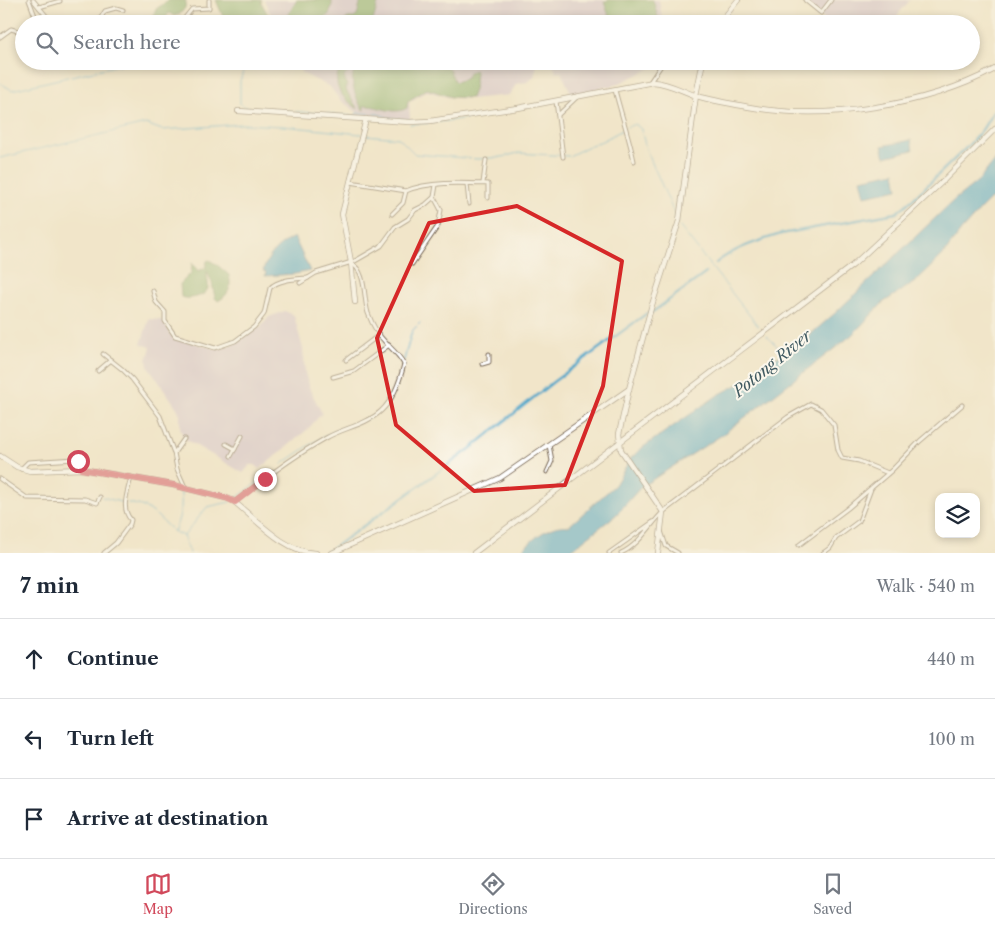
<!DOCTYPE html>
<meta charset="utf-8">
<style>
:root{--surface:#fff;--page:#f2f2f3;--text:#1f2937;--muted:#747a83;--line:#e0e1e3;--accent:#d1495b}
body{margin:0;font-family:"Libre Caslon Text",serif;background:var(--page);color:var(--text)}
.controls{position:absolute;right:15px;bottom:15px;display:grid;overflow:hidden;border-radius:10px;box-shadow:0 2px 8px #0003}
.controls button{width:45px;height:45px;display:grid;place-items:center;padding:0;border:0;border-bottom:1px solid var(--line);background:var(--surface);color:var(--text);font:25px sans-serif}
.stop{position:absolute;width:15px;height:15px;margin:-11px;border:4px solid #d1495b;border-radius:50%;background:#fff}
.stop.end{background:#d1495b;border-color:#fff;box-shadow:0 1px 5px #0008}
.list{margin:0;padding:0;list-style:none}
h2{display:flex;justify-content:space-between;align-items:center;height:65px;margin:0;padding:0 20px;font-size:21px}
h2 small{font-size:16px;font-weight:400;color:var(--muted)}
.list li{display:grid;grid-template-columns:32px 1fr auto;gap:15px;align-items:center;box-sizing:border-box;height:80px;padding:0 20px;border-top:1px solid var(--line)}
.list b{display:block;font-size:19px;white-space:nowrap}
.list em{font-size:16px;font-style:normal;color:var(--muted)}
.icon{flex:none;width:28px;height:28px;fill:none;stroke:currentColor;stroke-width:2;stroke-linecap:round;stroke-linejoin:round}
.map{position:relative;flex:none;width:995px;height:553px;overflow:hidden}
.search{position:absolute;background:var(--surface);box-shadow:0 2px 8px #0003;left:15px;right:15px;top:15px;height:55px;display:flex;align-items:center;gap:12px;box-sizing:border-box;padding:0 18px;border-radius:28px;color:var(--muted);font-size:19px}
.sheet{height:305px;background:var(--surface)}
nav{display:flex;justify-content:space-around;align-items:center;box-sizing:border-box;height:70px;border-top:1px solid var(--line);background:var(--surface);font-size:14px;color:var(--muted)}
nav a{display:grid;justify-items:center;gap:2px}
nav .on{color:var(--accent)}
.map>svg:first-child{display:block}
.industrial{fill:#cfbdce}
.forest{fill:#7ba760;stroke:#5b683f}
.water{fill:#4ca5c9;stroke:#446874}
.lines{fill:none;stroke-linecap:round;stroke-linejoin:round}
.stream{stroke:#4ca5c9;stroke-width:1}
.canal{stroke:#4ca5c9;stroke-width:2.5}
.street-casing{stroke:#7b6b5a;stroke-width:5}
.secondary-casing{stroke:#7b6b5a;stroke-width:6}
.street{stroke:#fff;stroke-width:3}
.secondary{stroke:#fff;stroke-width:4.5}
.route{stroke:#d1495b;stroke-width:6}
.marked{fill:none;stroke:#d62828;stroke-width:4;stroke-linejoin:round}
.labels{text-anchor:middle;stroke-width:4;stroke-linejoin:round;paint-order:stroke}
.water-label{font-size:16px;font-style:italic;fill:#425b62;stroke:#fbf7ec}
</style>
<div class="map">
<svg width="995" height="553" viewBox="0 0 995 553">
<rect width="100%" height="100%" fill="#fbf7ec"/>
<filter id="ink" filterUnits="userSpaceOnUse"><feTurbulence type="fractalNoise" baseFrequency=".02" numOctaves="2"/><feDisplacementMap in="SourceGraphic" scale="10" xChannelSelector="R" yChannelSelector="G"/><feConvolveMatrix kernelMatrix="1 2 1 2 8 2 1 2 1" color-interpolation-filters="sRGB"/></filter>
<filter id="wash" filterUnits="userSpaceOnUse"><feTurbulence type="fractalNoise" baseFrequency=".0096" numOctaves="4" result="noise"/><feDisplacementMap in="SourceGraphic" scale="20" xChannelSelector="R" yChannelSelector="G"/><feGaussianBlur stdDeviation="1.12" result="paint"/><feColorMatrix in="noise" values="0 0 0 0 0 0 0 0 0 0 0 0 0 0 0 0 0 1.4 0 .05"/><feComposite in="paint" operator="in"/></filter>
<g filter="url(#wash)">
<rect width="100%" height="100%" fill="#f1e5c9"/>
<g class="industrial">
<polygon points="264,0 659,0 663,24 275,24"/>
<polygon points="801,0 910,0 890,24 830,24"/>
<polygon points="295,61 536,61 537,65 534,77 528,82 516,84 510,95 470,99 451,98 427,91 409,102 410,119 353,117 357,112 341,101 330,87 302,73"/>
<polygon points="550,61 656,61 652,68 615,85 572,95 561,72 556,73 555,68"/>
<polygon points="285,311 294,316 303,349 305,373 310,390 322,413 308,429 260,469 255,465 250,465 243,473 183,438 180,427 180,414 177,408 148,366 147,360 151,347 141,344 149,319 162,320 169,330 169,333 176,338 218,349 235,343 256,328 260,328 269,317"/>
</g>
<g class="forest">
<polygon points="169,0 186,0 185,8 180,14 174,16 169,13 164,20 169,24 151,24 156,9"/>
<polygon points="216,0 262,0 261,2 273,24 226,24"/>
<path d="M297 0H332C333 28 304 24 285 24L288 15Z"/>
<polygon points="361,0 379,0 372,24 346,24 345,20 348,18 354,18 357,16"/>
<polygon points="608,0 653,0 660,24 612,24 604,2"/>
<path d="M342 61H350L349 72 344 76 347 86 346 90 358 109C347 101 335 92 337 77 338 71 341 67 342 61Z"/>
<path d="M412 61C424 61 442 59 450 71 452 74 452 78 455 82L465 79 470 72 475 70 476 72 474 90 471 98 451 97 427 89 408 101 407 108C394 116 378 105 364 106V110L362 109C354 94 349 80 356 63L366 70 386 62 406 67 410 65Z"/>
<path d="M209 260 216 264 229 275C232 287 229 295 218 301L215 298 212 283 207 271C206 276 209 282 208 288 206 297 188 300 181 297L180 284 191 273 192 263 198 271 205 268 207 261Z"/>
</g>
<g class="water">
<polygon points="911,140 913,150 885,157 882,146"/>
<path d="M995 160V198L991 199 980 210 961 231 943 255 915 282 884 302 852 335 722 435 641 487 616 515 571 550 567 553H519C532 540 549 523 569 526L615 485 631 458 643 447 718 395 758 374V368L797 346 834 314 954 200 979 180Z"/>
<polygon points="895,172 898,189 865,196 861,179"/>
<path d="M294 237 310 271 295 274 265 276 266 272 263 271C268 254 280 244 294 237Z"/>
</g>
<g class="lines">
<g class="stream">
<polyline points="236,61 243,72 240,81 240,104 248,108 355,116 357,113 378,114 389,118 410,120"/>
<polyline points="221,65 240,67"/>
<polyline points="0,83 12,90 127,63 141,61"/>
<polyline points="432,123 476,117"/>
<polyline points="410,124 428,123"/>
<polyline points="627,127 635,124 641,129 646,149 675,215 677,222"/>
<polyline points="365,135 399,138 415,154 478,159 502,157 518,153 569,156 591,145 602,141 624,129"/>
<polyline points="0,158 146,124 162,130 241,124 283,126 361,134"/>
<polyline points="680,227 758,326"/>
<polyline points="767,336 784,353"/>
<polyline points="404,360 412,331 420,323"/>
<polyline points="282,464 313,443 333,432 371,417"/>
<polyline points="102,497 124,503"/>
<polyline points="234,500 269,474"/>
<path d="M128 503C133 504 139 505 144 507 159 513 166 530 183 536L190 553"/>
<path d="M174 532C179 520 184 504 180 490"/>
<polyline points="183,537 207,507 230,502"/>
</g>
<g class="canal">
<path d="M716 263C734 248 759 241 781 234L896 213 912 200 967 147 982 130 995 109"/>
<polyline points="326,553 470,449 553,382 646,314 654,311 706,273"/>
</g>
</g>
</g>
<g filter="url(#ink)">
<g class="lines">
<defs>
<g id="street">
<polyline points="29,0 38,24"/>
<polyline points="33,0 53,24"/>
<polyline points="805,0 821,13 831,0"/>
<polyline points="39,7 60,1"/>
<polyline points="97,24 105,11 116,8 123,10"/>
<polyline points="180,24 192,9 209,8 209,0"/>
<polyline points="0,37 11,29 18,31 24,37"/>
<polyline points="117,61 124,61"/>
<polyline points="650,82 664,61"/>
<path d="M615 90C621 114 629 137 634 161"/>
<polyline points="556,101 563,157"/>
<polyline points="558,115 576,98"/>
<polyline points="350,182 406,191"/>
<polyline points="483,183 486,160"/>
<polyline points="467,184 469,204"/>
<path d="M392 214 403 203 406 191C429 181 464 183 488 184V198"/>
<polyline points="412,264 438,226 441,210 434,197"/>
<polyline points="300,283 316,273 355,261 381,246 395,227 408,219 415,210 425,205 434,197 436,185"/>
<path d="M153 291 156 302 165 312V321L175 336 215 348 235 341 254 327 264 314 270 288C279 279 296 279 308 278"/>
<polyline points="103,354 122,369 132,379 160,416 174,453 177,469 185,487"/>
<polyline points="346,360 379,335"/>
<polyline points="482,364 489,362 489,354"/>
<polyline points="98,371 111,360"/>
<polyline points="333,377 354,371 389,345"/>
<polyline points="226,444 235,449"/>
<polyline points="174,453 184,439"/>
<polyline points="231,456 242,436"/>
<polyline points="21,469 28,462 75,459 78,461 81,469"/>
<polyline points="547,472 552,461 549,445"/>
<polyline points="0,479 27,498 85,499 97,503 100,497"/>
<path d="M235 502C263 479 294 456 326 438 343 428 366 425 381 411 394 399 400 381 404 364 399 355 393 350 386 343 378 335 372 324 368 313 363 297 367 272 351 263"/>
<polyline points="661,531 666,546 678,553"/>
<polyline points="799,545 848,508 892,470 920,441 962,405"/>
<path d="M104 553 116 543 130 524 131 520C120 508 128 492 131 477"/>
<polyline points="609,553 653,522"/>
<path d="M621 553C639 545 649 526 663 512L788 417 811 404 821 409 834 425 838 450 842 458 859 461 888 473"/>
<polyline points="823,553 830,548 836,538 859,521 871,489"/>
</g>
<g id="secondary">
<polyline points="719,24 738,0"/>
<path d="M238 111 410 122 430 121 518 108 653 82C669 83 682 91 697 96 714 101 732 104 749 107 826 121 926 106 995 69"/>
<polyline points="355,302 351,262 342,214 366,119"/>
<path d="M0 456 17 467 30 471 82 469 173 485 226 498 232 500C255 518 285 553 316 553"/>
<polyline points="332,553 500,478 629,389"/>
<polyline points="474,553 853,265 945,179 995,129"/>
<polyline points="658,553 663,512 621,450 619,434 629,389 651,308 679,221 696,95 703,61"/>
</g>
</defs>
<use href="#street" class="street-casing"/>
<use href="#secondary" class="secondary-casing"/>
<use href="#street" class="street"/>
<use href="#secondary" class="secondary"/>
</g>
</g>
<g class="lines" filter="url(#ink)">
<polyline class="route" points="78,461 81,469 173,485 226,498 235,502 265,479"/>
</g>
<path d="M0 0H995V553H0ZM517 206 622 261 603 386 565 485 474 491 396 425 377 338 429 223Z" fill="#f1e5c9" fill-opacity=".55" fill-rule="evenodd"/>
<path class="marked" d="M517 206 622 261 603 386 565 485 474 491 396 425 377 338 429 223Z"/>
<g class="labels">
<g class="water-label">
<text transform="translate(772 363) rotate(-39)" y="6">Potong River</text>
</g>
</g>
</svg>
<div class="controls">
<button><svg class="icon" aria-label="layers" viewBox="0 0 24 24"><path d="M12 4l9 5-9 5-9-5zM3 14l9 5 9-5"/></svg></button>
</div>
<div class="stop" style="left:78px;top:461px"></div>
<div class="stop end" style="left:265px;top:479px"></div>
<div class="search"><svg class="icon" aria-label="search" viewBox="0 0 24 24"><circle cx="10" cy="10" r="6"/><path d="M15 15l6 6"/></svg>Search here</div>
</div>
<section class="sheet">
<h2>7 min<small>Walk · 540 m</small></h2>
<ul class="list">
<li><svg class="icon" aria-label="ahead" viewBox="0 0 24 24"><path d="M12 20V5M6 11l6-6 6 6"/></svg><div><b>Continue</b></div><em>440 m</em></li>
<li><svg class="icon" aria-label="left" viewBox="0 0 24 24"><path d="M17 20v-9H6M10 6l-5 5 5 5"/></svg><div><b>Turn left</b></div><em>100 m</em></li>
<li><svg class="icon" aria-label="arrive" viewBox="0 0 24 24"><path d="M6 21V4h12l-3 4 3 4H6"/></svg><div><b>Arrive at destination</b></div></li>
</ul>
</section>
<nav>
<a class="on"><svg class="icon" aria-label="map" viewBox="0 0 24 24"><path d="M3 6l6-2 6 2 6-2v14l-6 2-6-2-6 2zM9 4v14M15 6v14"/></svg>Map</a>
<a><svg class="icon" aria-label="directions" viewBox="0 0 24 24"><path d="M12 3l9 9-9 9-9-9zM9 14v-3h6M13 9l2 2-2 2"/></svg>Directions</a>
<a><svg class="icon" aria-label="saved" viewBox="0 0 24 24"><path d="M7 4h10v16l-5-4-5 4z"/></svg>Saved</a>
</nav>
